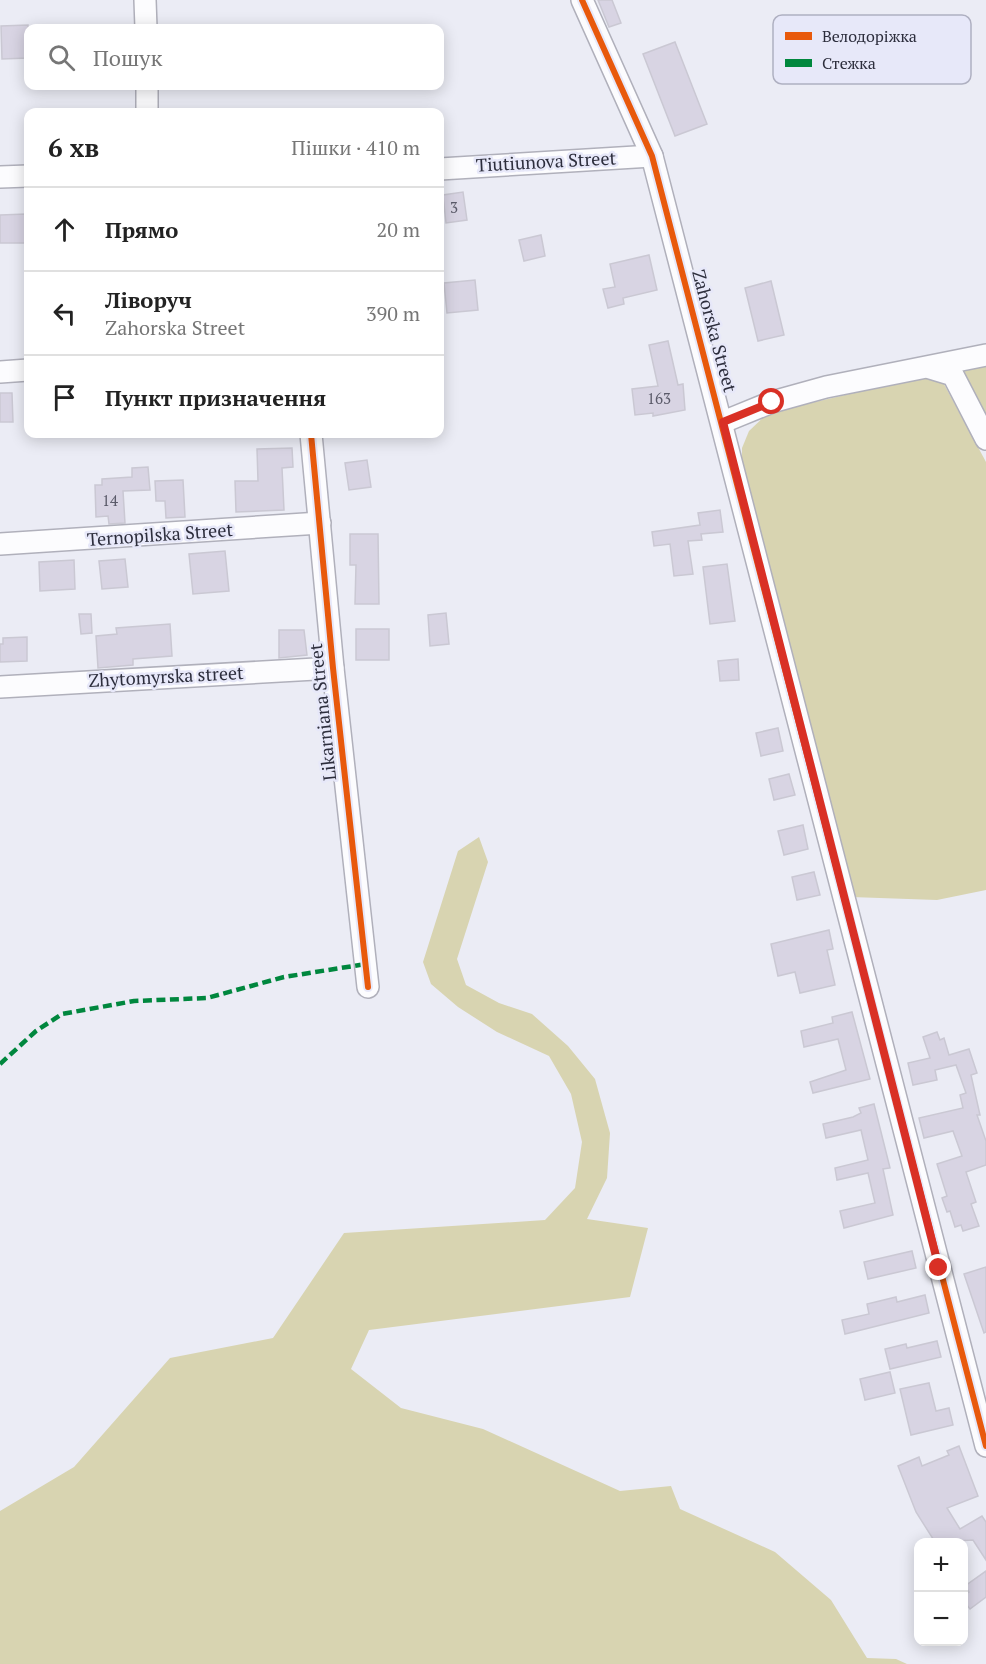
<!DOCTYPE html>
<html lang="uk">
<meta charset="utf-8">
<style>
:root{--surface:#fff;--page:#f6f6f6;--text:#222;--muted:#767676;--line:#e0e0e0}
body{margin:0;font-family:"PT Serif",serif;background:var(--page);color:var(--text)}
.controls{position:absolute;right:18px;bottom:18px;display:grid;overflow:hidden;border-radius:12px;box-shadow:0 3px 15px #0003}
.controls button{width:54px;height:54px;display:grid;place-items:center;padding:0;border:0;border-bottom:2px solid var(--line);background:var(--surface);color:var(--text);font:30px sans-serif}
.stop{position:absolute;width:18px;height:18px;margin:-14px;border:4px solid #d93025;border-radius:50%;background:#fff}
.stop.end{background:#d93025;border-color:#fff;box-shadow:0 2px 6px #0008}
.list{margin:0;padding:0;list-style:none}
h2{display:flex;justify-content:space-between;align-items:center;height:78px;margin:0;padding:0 24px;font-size:26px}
h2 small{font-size:20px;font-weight:400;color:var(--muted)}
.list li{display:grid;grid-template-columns:39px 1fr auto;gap:18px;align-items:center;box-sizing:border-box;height:84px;padding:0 24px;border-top:2px solid var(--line)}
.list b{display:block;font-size:22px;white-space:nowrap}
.list p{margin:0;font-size:20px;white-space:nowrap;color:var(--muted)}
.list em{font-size:20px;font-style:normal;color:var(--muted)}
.icon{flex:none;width:33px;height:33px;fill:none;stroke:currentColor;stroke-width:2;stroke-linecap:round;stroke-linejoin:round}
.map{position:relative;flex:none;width:986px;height:1664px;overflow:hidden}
.search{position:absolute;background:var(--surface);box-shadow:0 3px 15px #0003;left:24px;top:24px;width:420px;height:66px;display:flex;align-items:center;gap:15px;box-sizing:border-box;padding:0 21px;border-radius:12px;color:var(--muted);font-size:22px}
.panel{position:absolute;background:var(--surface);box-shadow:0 3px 15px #0003;left:24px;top:108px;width:420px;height:330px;border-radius:12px}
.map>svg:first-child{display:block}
.green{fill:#d8d4b1}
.building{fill:#d8d4e3;stroke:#cac8d3;stroke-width:1.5}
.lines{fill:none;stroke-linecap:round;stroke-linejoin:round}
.minor-casing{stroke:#b0b0bb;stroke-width:24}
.minor{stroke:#fcfcfe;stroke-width:21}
.quiet{stroke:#00873e;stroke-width:4.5;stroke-dasharray:9 4.5;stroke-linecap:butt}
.cycleway-casing{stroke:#e7e8f9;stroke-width:10}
.cycleway{stroke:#e8590c;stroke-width:6}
.route{stroke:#d93025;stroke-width:8}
.labels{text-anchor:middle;stroke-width:5;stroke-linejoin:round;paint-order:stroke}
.number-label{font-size:15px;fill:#5a5a69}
.street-label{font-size:18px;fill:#2d2e3d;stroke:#e7e8f9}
.key{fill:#e7e8f9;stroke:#afb0c1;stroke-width:1.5}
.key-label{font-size:16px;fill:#2d2e3d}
</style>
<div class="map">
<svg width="986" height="1664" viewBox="0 0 986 1664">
<rect width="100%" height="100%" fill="#ebecf5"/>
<g class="green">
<polygon points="986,359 986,416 964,375 963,366"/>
<polygon points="918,378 936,380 944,384 986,462 986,890 937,900 851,897 742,474 742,448 749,431 768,413"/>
<polygon points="479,837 488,862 457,959 466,985 499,1003 532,1014 568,1046 595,1079 610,1133 607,1178 587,1219 648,1228 630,1297 369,1330 351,1369 401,1408 483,1429 620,1491 671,1486 680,1509 775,1552 831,1600 867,1658 896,1659 907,1664 0,1664 0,1511 74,1467 170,1358 273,1338 344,1233 545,1220 575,1188 582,1142 571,1094 549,1056 497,1032 458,1007 431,984 423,962 458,851"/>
</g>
<g class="building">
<polygon points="598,0 612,0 621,23 609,27"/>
<polygon points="28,25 28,58 2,59 1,26"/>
<polygon points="675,42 707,124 675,136 643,54"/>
<polygon points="463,192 467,220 446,223 443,195"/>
<polygon points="26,214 27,243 0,243 0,215"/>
<polygon points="541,235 545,256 524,261 519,240"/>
<polygon points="649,255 657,290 623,298 624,304 608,308 603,289 615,287 610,264"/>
<polygon points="475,280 478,310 447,313 444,283"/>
<polygon points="771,281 784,335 758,341 745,288"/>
<polygon points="668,341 678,385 683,384 685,410 653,416 653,413 635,415 632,389 658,386 649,345"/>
<polygon points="0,393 12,393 13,422 0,422"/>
<polygon points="292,448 293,467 282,468 284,510 236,512 235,481 258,481 257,449"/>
<polygon points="367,460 371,487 349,490 345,463"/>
<polygon points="148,467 150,490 123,491 125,523 109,524 108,516 96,517 95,485 102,485 102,479 132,477 132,468"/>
<polygon points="183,480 185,517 166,518 165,501 156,501 155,481"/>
<polygon points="720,510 723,532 701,534 702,540 688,541 693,574 674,576 670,544 654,546 652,532 700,525 698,513"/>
<polygon points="350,534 378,534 379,604 355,604 356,565 350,565"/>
<polygon points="225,551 229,591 193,594 189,554"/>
<polygon points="125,559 128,587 102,589 99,561"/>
<polygon points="74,560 75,589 40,591 39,562"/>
<polygon points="727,564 735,621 710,624 703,567"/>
<polygon points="446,613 449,644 430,646 428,615"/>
<polygon points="79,614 91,614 92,633 81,634"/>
<polygon points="170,624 172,656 133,659 133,665 98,668 96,636 117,634 116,628"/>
<rect x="356" y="629" width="33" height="31"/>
<polygon points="279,630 304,630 307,655 279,658"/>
<polygon points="27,637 27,661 0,662 0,644 3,644 3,638"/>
<polygon points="738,659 739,680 720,681 718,661"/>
<polygon points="778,728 783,751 761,756 756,733"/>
<polygon points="789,774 795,795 774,800 769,779"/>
<polygon points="803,825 808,849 784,855 778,831"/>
<polygon points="814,872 820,895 797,900 792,877"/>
<polygon points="829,930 833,949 827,950 835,985 800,993 795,972 778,976 771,944"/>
<polygon points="852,1012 870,1079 813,1093 810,1082 846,1070 838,1039 804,1047 801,1031 833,1023 832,1017"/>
<polygon points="937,1032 940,1040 944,1038 949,1055 969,1049 977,1073 971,1075 980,1115 977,1115 986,1141 986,1165 966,1172 976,1202 971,1204 979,1226 963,1231 961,1225 955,1227 950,1211 947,1212 942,1198 947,1196 937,1164 962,1156 953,1131 924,1138 919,1118 963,1108 960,1095 966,1093 956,1065 935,1070 937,1080 913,1085 908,1063 930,1058 923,1037"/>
<polygon points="874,1104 890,1168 883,1169 893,1215 844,1228 840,1211 875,1203 868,1173 837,1180 835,1168 868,1160 861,1130 826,1138 823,1124 853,1117 861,1113 859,1108"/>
<polygon points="912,1251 916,1268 868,1279 864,1262"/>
<polygon points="986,1267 986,1332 984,1333 964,1274"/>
<polygon points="925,1295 929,1313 845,1334 842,1320 869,1314 867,1304 896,1297 897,1302"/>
<polygon points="937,1341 941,1357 890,1369 885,1349 906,1344 907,1348"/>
<polygon points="890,1372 895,1393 865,1400 860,1379"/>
<polygon points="929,1383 936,1411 949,1408 953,1425 911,1435 900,1389"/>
<polygon points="959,1446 978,1496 947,1508 960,1529 982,1516 986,1522 986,1560 973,1540 935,1542 916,1512 898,1466 919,1457 922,1466 949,1455 947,1451"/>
<polygon points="986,1571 986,1597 970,1609 963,1600 963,1596 969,1592 965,1586"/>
</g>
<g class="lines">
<defs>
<g id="minor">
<polyline points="145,0 146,28"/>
<polyline points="582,0 652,156 986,1446"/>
<polyline points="147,112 147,86"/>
<polyline points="440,169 652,156"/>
<polyline points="0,177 28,176"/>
<polyline points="930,368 953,375 986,439"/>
<polyline points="0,372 28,370"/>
<polyline points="723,422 772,402 826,387 986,355"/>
<polyline points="311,434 333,668 368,987"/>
<polyline points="0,544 320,523"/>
<polyline points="0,687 333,668"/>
</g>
</defs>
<use href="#minor" class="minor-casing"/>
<use href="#minor" class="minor"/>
<polyline class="quiet" points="0,1064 36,1031 62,1014 134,1001 207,998 284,977 366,964"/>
<defs>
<g id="cycleway">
<polyline points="582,0 652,156 986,1446"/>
<polyline points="311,434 333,668 368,987"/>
</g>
</defs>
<use href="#cycleway" class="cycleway-casing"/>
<use href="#cycleway" class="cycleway"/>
</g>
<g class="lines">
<polyline class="route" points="772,402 723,422 939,1268"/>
</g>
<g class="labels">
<g class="number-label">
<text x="454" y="213">3</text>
<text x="659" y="404">163</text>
<text x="110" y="506">14</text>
</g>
<g class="street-label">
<text transform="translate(546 162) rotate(-3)" y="6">Tiutiunova Street</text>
<text transform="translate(714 331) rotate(75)" y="6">Zahorska Street</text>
<text transform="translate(160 535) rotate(-4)" y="6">Ternopilska Street</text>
<text transform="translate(166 677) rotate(-3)" y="6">Zhytomyrska street</text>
<text transform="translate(323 712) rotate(-96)" y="6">Likarniana Street</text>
</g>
</g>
<rect x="773" y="15" width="198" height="69" rx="9" class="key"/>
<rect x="785" y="32" width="27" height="8" fill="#e8590c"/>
<rect x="785" y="59" width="27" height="8" fill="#00873e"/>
<g class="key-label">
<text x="822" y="42">Велодоріжка</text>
<text x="822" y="69">Стежка</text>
</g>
</svg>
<div class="controls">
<button>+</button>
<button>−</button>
</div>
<div class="stop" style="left:772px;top:402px"></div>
<div class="stop end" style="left:939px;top:1268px"></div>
<div class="search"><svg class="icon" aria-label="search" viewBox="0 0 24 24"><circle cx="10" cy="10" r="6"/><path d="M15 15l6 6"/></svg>Пошук</div>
<section class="panel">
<h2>6 хв<small>Пішки · 410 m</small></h2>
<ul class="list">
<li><svg class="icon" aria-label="ahead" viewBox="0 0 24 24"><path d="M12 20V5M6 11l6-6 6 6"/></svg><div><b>Прямо</b></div><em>20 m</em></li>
<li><svg class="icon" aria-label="left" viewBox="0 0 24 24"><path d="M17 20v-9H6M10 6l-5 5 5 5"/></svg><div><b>Ліворуч</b><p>Zahorska Street</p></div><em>390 m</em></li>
<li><svg class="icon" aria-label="arrive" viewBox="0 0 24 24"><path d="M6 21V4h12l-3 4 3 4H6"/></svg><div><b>Пункт призначення</b></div></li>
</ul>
</section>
</div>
